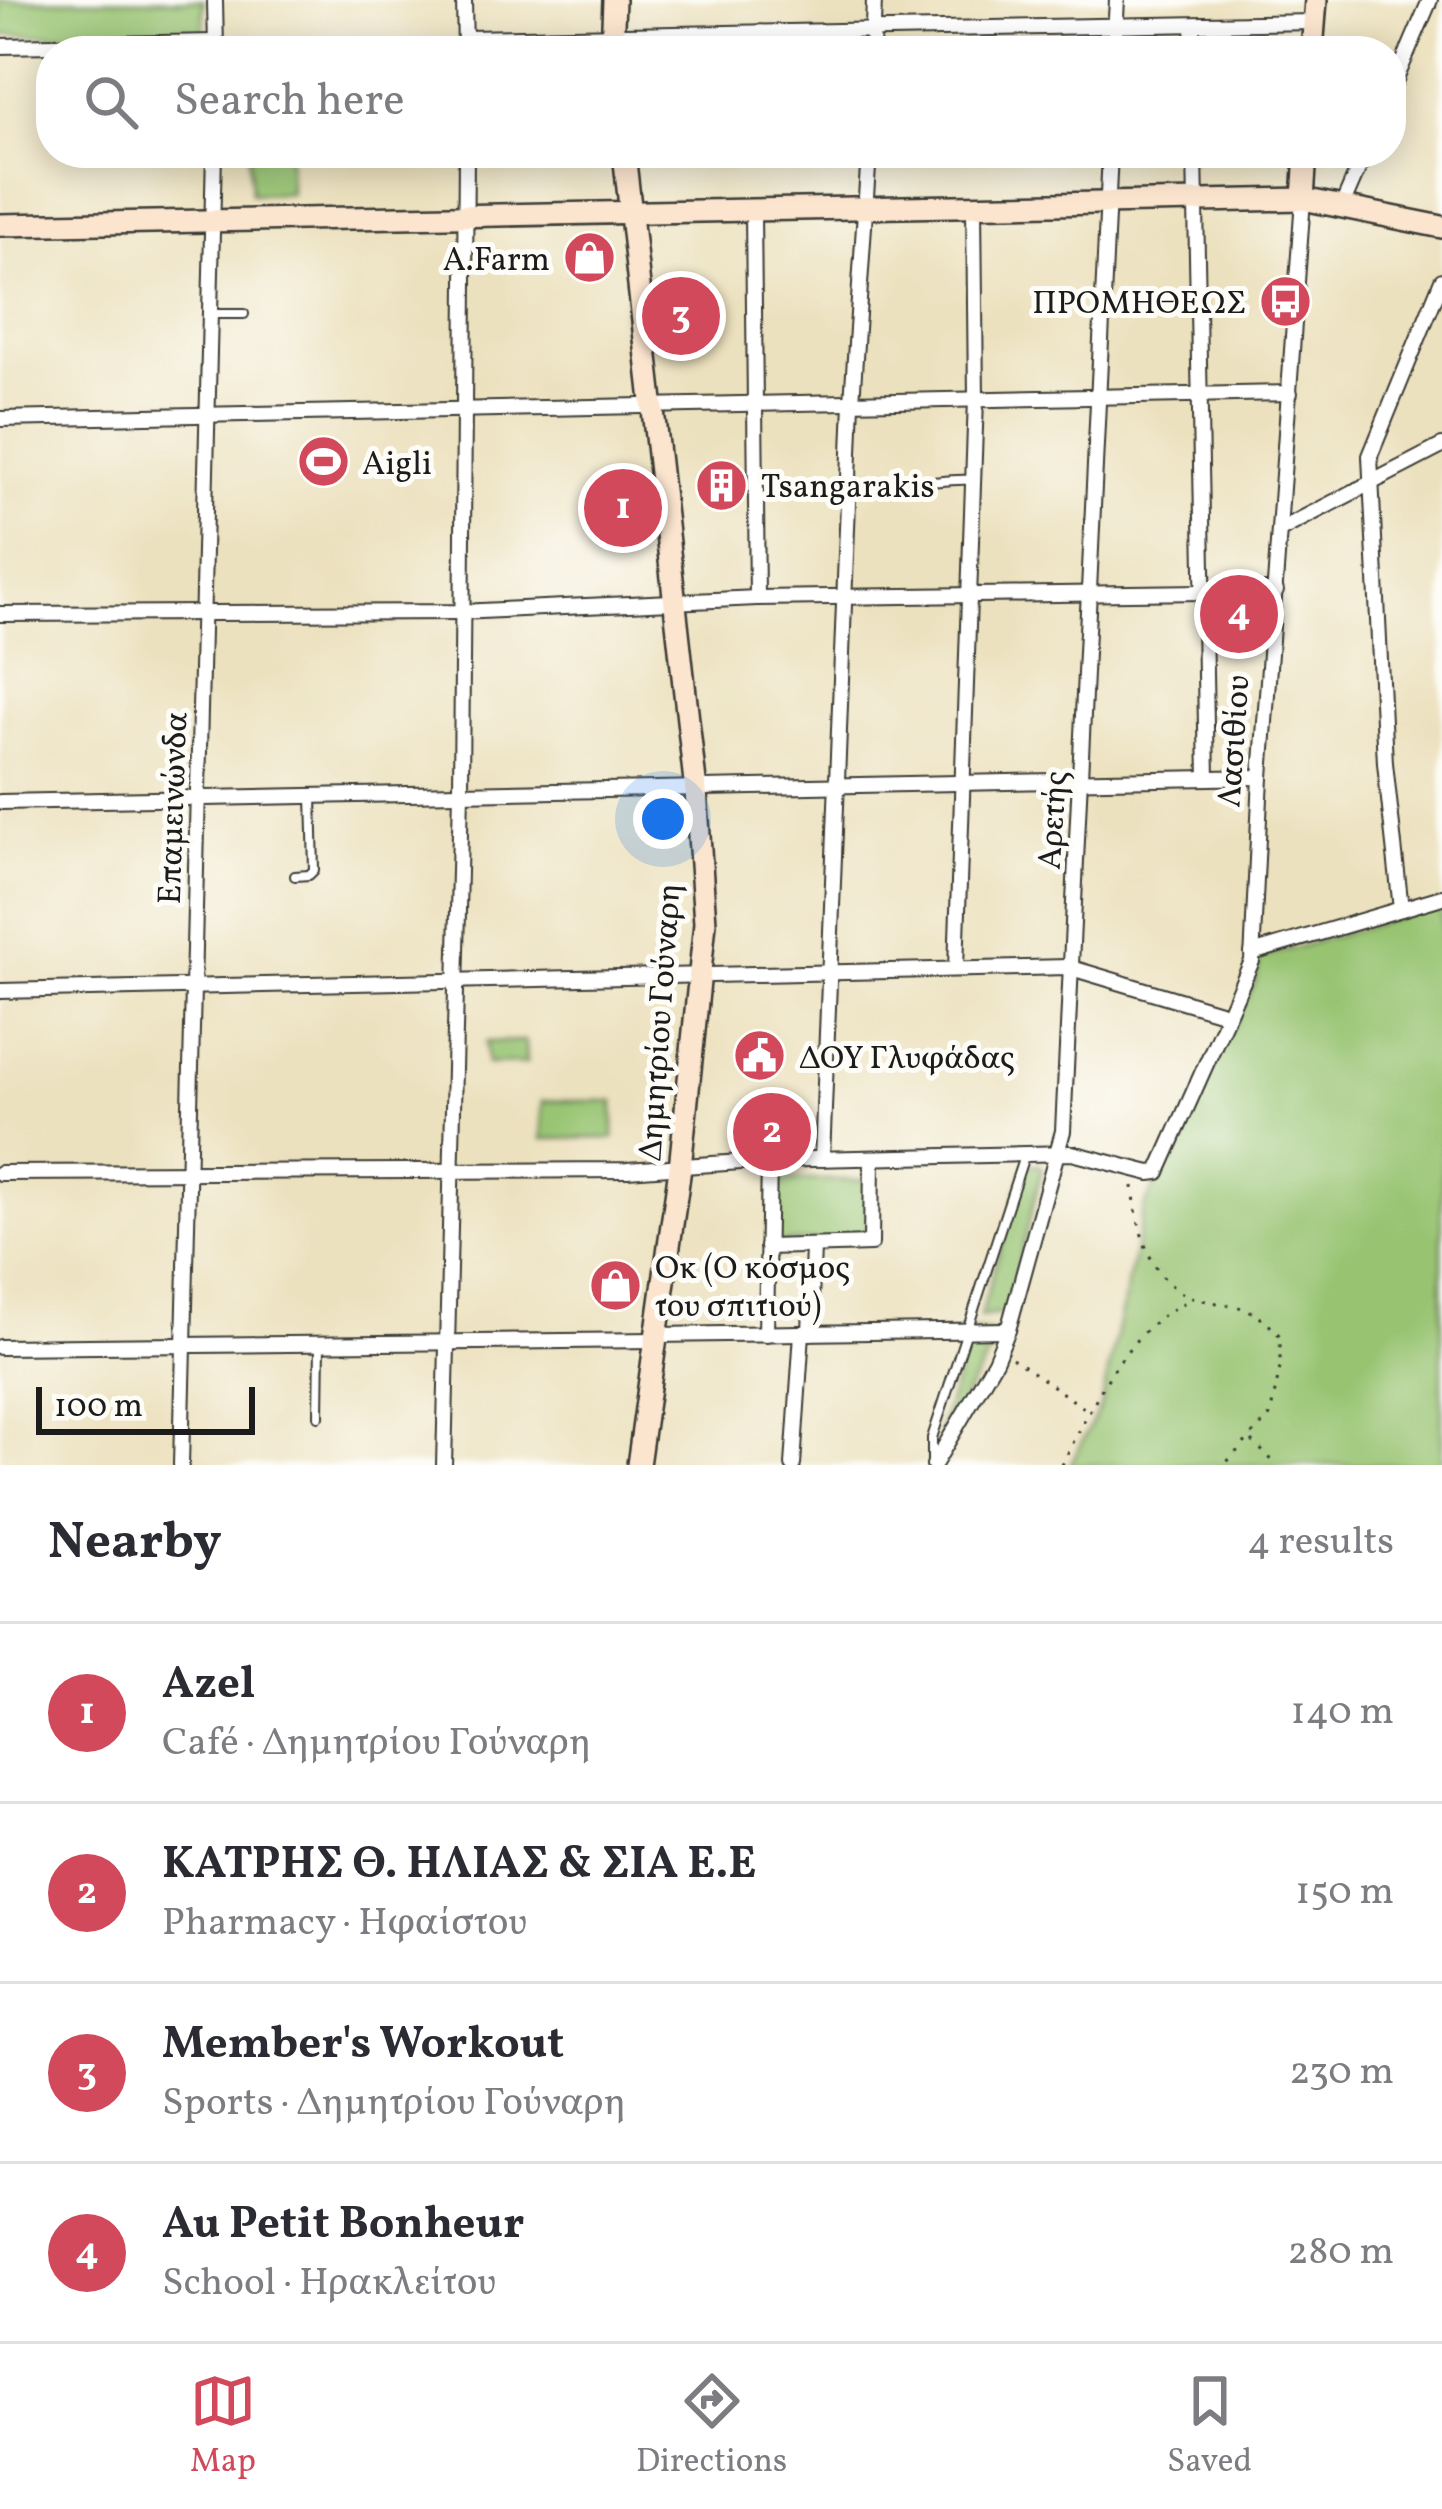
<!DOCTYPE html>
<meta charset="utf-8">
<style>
:root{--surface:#fff;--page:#f7f7f7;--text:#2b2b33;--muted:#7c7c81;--line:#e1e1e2;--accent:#d1495b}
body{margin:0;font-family:Vollkorn,serif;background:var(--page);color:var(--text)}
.scale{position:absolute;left:36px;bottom:30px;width:219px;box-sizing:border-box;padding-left:12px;border:6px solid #1c1c1c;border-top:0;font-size:33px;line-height:42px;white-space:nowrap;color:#1c1c1c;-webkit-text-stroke:9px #fdfcf7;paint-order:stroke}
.you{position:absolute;left:663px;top:819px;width:42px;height:42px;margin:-30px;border:9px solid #fff;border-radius:50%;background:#1a73e8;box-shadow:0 0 0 18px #1a73e833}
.badge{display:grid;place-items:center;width:78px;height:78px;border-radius:50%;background:var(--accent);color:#fff;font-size:39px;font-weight:700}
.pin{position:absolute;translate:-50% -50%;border:6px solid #fff;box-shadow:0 3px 12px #0006}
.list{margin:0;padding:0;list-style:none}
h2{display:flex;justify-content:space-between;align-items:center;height:156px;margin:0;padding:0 48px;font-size:51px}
h2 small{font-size:39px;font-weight:400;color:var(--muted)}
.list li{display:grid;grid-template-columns:78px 1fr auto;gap:36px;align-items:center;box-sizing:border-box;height:180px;padding:0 48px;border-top:3px solid var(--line)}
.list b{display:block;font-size:45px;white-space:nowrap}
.list p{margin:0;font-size:39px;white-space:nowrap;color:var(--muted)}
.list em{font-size:39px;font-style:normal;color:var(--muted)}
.icon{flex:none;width:66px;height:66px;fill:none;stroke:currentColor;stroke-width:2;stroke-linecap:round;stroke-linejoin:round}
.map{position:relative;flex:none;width:1442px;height:1465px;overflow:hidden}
.search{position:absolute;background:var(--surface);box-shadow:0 6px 30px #0003;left:36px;right:36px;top:36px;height:132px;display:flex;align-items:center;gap:30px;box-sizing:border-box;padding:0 42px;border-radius:48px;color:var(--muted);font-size:45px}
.sheet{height:876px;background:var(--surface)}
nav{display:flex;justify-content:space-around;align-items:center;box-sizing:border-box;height:168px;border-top:3px solid var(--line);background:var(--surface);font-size:33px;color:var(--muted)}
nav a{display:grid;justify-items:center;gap:6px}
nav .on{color:var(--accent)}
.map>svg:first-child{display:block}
.green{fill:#98c472;stroke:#5a7047;stroke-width:3}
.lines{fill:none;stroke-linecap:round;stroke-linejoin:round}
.lane-casing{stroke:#3b3a34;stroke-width:12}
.street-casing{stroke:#3b3a34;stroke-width:18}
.secondary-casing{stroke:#3b3a34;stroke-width:26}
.path{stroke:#3b3a34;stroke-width:3;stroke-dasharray:3 9;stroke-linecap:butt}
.lane{stroke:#fff;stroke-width:8}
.street{stroke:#fff;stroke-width:14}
.secondary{stroke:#fbe5cf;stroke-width:21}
.labels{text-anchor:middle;stroke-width:10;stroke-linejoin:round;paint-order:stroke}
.poi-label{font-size:33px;fill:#1c1c1c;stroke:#fdfcf7;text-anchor:start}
.street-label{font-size:33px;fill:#1c1c1c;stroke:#fdfcf7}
</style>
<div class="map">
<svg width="1442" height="1465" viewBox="0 0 1442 1465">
<rect width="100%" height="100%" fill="#fdfcf7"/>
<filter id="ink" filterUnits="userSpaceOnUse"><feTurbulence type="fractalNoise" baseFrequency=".00833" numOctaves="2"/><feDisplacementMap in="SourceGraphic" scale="24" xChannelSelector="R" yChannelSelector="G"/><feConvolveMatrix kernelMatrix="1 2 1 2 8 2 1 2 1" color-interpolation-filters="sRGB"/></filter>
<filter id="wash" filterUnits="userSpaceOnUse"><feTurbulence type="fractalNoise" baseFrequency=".004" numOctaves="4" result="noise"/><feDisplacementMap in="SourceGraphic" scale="48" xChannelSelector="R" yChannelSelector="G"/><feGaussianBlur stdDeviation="2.7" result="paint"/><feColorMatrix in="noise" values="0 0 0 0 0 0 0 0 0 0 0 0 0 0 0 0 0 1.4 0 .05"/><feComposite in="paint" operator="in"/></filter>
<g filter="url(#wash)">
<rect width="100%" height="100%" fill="#ece1be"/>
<g class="green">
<polygon points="0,0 203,0 204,34 0,35"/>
<polygon points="249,153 289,153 290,193 251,194"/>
<polygon points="1442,905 1442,1465 1070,1465 1101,1405 1144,1208 1256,980 1260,958"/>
<polygon points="525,1041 526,1063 487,1064 486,1042"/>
<polygon points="542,1101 614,1101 614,1138 542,1139"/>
<polygon points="1025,1165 1039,1165 1042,1170 1006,1313 980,1317"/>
<polygon points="773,1180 867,1180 867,1238 773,1243"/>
<polygon points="973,1329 997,1333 996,1343 942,1436 939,1430"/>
</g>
</g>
<g filter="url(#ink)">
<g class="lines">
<defs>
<g id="lane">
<polyline points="212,314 244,314"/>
<path d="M850 493C892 492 930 478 972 480"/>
<polyline points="295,876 309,875 314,870 312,796"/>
<polyline points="319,1416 320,1343"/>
<polyline points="932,1463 932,1438 1024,1156"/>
</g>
<g id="street">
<polyline points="215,0 216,49"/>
<polyline points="464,0 465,51"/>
<polyline points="1193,25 1194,51"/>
<polyline points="465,38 1314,22"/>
<polyline points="0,46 216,42"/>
<polyline points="872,51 874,0"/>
<polyline points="1114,51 1117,0"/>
<polyline points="1391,91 1430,0"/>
<polyline points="1195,153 1207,778"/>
<polyline points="1342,206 1365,153"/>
<polyline points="753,212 757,598"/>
<polyline points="0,419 1290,393"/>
<polyline points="1282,529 1442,446"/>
<polyline points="0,614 460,612 757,598 1276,591"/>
<polyline points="0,802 1261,777"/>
<polyline points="1401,909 1385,763 1370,456 1442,280"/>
<polyline points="1252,953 1442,897"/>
<polyline points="956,968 976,399 974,206"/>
<polyline points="0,991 1068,967 1226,1014"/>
<polyline points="822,1159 852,402 869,153"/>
<polyline points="0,1173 627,1170 769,1160 1072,1153 1150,1173 1158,1172 1252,961 1261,777 1303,199"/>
<polyline points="767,1247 871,1244 872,1158"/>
<polyline points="810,1333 813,1246"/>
<polyline points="766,1334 769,1160"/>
<polyline points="655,1335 1008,1330"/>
<polyline points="0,1347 655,1340"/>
<polyline points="181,1465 214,153"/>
<polyline points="444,1465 461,792 466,153"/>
<polyline points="793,1465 802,1333"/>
<polyline points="934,1465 995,1361 1008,1330 1063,1131 1110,153"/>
</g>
<g id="secondary">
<polyline points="612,51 614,0"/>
<polyline points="1312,51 1316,0"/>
<polyline points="624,153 696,791 705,923 680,1168 638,1465"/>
<polyline points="1303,199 1306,153"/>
<polyline points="0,225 1303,199 1442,227"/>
</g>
</defs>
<use href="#lane" class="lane-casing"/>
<use href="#street" class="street-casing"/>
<use href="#secondary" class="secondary-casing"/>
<g class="path">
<path d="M1133 1186C1137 1227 1149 1285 1195 1298 1238 1310 1246 1299 1280 1336V1368L1270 1416 1224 1465"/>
<polyline points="1012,1358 1087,1410"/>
<polyline points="1252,1441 1277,1465"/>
<path d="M1062 1465C1092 1406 1127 1324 1193 1299"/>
</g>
<use href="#lane" class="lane"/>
<use href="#street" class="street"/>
<use href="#secondary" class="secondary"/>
</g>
</g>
<defs>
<symbol id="shop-disc" viewBox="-11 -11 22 22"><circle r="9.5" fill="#d1495b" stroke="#fdfcf7"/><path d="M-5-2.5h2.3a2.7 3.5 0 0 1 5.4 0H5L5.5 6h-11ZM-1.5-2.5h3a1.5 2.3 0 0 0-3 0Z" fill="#fff"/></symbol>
<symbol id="bus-disc" viewBox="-11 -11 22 22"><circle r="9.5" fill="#d1495b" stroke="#fdfcf7"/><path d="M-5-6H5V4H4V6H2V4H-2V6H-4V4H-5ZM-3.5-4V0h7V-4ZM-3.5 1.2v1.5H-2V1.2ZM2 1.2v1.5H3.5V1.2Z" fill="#fff"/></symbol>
<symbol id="stadium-disc" viewBox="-11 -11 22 22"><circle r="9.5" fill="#d1495b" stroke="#fdfcf7"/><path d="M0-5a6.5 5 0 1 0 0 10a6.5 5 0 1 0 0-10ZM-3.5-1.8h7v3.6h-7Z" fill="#fff"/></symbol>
<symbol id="building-disc" viewBox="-11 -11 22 22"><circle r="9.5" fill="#d1495b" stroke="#fdfcf7"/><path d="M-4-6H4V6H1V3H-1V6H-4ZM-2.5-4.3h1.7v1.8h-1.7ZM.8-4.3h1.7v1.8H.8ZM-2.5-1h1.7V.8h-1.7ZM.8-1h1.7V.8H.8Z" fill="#fff"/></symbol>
<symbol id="civic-disc" viewBox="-11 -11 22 22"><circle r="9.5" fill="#d1495b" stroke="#fdfcf7"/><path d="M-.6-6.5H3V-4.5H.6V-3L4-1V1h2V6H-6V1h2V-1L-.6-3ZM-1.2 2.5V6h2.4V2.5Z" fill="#fff"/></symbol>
</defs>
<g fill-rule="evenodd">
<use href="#shop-disc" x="560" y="228" width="59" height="59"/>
<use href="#bus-disc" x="1256" y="272" width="59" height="59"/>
<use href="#stadium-disc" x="294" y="432" width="59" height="59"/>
<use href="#building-disc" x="692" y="456" width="59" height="59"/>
<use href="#civic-disc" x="730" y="1026" width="59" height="59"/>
<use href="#shop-disc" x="586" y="1256" width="59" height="59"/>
</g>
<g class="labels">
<g class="poi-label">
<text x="550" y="270" text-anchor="end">A.Farm</text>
<text x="1246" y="313" text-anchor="end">ΠΡΟΜΗΘΕΩΣ</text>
<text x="362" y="474">Aigli</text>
<text x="761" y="497">Tsangarakis</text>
<text x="799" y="1068">ΔΟΥ Γλυφάδας</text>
<text x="655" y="1278">Οκ (Ο κόσμος<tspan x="655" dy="38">του σπιτιού)</tspan></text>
</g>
<g class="street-label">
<text transform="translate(1232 741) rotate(-86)" y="12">Λασιθίου</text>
<text transform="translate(171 808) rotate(-88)" y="12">Επαμεινώνδα</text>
<text transform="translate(1051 820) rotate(-86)" y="12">Αρετής</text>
<text transform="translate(658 1022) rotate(-86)" y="12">Δημητρίου Γούναρη</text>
</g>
</g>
</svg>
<div class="scale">100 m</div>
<div class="you"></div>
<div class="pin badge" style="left:623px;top:508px">1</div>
<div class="pin badge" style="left:772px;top:1132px">2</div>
<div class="pin badge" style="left:681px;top:316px">3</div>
<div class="pin badge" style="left:1239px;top:614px">4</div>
<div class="search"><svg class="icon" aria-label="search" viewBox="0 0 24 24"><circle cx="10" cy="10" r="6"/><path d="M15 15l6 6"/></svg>Search here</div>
</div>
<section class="sheet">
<h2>Nearby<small>4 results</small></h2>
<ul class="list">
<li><span class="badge">1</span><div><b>Azel</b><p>Café · Δημητρίου Γούναρη</p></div><em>140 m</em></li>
<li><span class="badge">2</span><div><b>ΚΑΤΡΗΣ Θ. ΗΛΙΑΣ &amp; ΣΙΑ Ε.Ε</b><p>Pharmacy · Ηφαίστου</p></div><em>150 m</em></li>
<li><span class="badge">3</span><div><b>Member's Workout</b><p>Sports · Δημητρίου Γούναρη</p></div><em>230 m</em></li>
<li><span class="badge">4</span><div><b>Au Petit Bonheur</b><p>School · Ηρακλείτου</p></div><em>280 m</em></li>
</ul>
</section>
<nav>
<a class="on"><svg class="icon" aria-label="map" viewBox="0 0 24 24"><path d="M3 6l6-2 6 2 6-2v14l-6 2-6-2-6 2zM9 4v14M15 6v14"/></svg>Map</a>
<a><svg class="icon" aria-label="directions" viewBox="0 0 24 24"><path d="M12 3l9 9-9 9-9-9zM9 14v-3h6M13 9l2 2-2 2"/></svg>Directions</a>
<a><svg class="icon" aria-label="saved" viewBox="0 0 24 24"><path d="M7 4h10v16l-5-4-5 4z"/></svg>Saved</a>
</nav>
